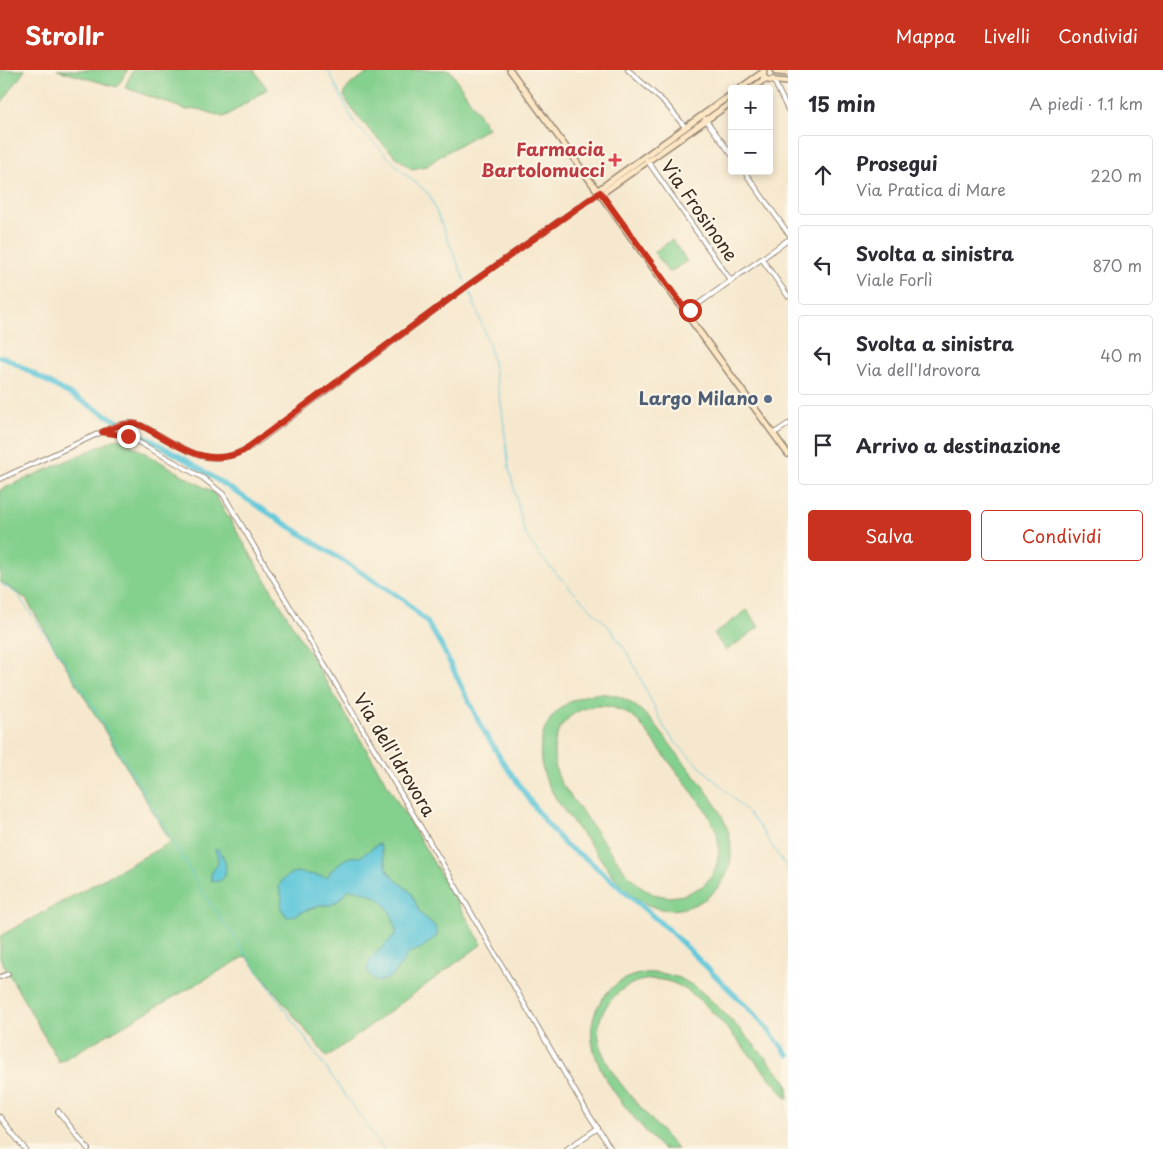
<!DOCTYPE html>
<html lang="it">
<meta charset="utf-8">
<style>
:root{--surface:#fff;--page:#f2f2f3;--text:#2b2b33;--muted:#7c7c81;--line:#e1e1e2;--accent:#c8321e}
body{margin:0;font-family:"Playpen Sans",sans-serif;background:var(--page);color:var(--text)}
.controls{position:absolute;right:15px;top:15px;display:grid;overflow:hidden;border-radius:5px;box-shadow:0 2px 8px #0003}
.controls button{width:45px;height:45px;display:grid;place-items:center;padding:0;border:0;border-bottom:1px solid var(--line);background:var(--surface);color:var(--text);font:25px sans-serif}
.stop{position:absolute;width:15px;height:15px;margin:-11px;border:4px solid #c8321e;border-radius:50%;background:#fff}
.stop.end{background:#c8321e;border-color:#fff;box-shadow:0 1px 5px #0008}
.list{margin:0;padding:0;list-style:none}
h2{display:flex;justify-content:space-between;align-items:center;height:65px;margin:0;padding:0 20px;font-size:21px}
h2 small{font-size:16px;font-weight:400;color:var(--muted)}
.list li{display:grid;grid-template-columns:32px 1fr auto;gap:15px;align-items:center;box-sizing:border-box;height:80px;margin:0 10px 10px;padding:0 10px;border:1px solid var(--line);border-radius:5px}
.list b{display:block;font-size:19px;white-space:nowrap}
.list p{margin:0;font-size:16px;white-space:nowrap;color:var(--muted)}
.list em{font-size:16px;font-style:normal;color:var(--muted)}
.actions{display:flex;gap:10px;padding:15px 20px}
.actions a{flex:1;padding:11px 0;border:1px solid var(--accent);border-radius:5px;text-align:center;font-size:18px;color:var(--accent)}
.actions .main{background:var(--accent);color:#fff}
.icon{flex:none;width:28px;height:28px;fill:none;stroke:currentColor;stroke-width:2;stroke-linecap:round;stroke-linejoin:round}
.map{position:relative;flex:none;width:788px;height:1079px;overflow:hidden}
header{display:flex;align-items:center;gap:30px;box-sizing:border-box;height:70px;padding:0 25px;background:var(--accent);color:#fff}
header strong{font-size:24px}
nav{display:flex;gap:28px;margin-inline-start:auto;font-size:18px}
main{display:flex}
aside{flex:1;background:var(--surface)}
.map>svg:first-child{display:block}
.green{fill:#84d08e;stroke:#607d56;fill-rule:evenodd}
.water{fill:#5ec7da;stroke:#4c787c}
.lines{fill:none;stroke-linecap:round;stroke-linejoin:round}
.stream{stroke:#5ec7da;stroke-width:1}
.canal{stroke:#5ec7da;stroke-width:5}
.street-casing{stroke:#988976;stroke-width:6}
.secondary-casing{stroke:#988976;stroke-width:8}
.street{stroke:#fff;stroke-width:4}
.secondary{stroke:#fce6c4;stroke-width:5}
.route{stroke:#c8321e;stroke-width:6}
.health-dot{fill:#e0444e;stroke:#fcf5e5;stroke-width:2}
.service-dot{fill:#5c6f8a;stroke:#fcf5e5;stroke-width:2}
.labels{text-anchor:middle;stroke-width:4.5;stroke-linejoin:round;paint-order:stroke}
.health-label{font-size:18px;font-weight:bold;fill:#be3a42;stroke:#fcf5e5;text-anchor:end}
.street-label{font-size:18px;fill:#3b2a1e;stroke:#fcf5e5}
.service-label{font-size:18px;font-weight:bold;fill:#4e5e75;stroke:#fcf5e5;text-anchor:end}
</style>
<header>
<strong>Strollr</strong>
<nav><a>Mappa</a><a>Livelli</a><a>Condividi</a></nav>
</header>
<main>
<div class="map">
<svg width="788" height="1079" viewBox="0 0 788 1079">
<rect width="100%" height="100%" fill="#fcf5e5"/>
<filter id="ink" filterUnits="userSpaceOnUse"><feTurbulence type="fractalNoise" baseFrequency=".02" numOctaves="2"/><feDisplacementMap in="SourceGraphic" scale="10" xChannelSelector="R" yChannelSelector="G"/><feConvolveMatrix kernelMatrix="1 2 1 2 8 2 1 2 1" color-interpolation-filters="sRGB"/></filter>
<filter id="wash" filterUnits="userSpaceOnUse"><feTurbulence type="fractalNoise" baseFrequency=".0096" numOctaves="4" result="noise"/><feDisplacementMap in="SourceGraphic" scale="20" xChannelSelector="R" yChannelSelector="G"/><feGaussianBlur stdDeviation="1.12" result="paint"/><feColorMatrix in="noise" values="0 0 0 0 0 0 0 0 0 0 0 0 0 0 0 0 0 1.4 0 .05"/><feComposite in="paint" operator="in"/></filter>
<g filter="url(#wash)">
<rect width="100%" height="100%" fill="#f6e8ce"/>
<g class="green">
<polygon points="0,0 25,0 0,35"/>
<polygon points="57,0 128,0 117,17"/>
<polygon points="133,0 254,0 267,19 228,45 223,47 199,39 187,40 126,18 125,17"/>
<path d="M373 0H450L488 58 440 86 427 96 412 99C394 88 353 45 344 26 345 14 364 6 373 0Z"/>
<polygon points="672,170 687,191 669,203 654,182"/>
<polygon points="119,368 214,423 482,874 327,987 246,886 59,992 0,888 0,866 171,772 26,529 0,511 0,420"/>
<polygon points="747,540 759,557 726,581 714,564"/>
<path d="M592 624C604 623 617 624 628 631 650 644 664 667 679 686 704 718 744 759 727 803 721 817 709 828 696 834 680 841 664 842 648 835 621 823 606 795 589 773 574 754 558 735 548 714 529 673 547 633 592 624ZM596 636C613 635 626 641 639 652L705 739 717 762 719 778 717 794 712 806 703 816 684 825 669 827 653 824 639 815 624 800 561 713C545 680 556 641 596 636Z"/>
<path d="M645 903C661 902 676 905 690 914 700 919 708 928 717 936 742 960 765 987 788 1014V1029C771 1009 754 990 738 971 719 950 700 924 673 913 655 906 634 909 619 922 574 961 613 1006 642 1039 654 1052 665 1066 677 1079H662C630 1043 568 982 601 931 612 914 626 906 645 903Z"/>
</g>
<g class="water">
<path d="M378 774 380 775 388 801 397 811 411 822 420 843 434 855 437 861V866L422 878 409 883 393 906 379 912C347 895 389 878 396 862 393 834 375 822 349 819L339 830 331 835H319L293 846 287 847 281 838 282 828 279 818 282 810 290 804 296 802 327 807 329 805 330 801C344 793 342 785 360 787Z"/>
<path d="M217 778C227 786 232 815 212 811 207 800 220 799 218 788 217 785 216 783 215 780Z"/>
</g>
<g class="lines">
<g class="stream">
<polyline points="328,0 355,54 404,103 429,124 465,211"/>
<polyline points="470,222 490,277 502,339 509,398 525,464 541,487 569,517 609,557 630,587 664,657 676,673 697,694 719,714 749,744 759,756 788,800"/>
<polyline points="0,513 16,523 20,528 73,603 205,826 383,1079"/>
</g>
<polyline class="canal" points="0,287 4,287 186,390 404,530 427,552 441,575 482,658 503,692 541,746 565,775 588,790 670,861 762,952 788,985"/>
</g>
</g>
<g filter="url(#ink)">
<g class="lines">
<defs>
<g id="street">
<polyline points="628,0 666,34 685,57"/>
<polyline points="773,9 788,40"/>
<polyline points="705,49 732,85"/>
<polyline points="647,90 731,211"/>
<polyline points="744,101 788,163"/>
<polyline points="762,189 788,226"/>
<polyline points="687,242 788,170"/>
<polyline points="102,362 124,364 131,368 203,408 223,424 451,808 586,1040 611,1079"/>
<polyline points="773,364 788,354"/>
<path d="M0 409 117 355C122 354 127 353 132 353 141 353 149 360 157 364 197 386 217 401 259 371L467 216 600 122"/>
<polyline points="0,907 8,904"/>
<polyline points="58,1041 88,1079"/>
<polyline points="0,1047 25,1079"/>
<polyline points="567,1079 598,1058"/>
</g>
<g id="secondary">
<polyline points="510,0 788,384"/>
<polyline points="764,0 763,6 767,10 788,12"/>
<polyline points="776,2 788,3"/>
<polyline points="739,19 763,2"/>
<polyline points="751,19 765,9"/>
<polyline points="598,120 732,24"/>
<polyline points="601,124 732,32"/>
</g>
</defs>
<use href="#street" class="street-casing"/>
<use href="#secondary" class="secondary-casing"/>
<use href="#street" class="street"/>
<use href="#secondary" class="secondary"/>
</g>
</g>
<g class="lines" filter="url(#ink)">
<path class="route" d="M128 366 102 362C115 357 127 351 140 355 174 372 204 400 243 381L467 216 600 122 687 242 690 240"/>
</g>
<path class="health-dot" d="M612.5 82.5h5v5h5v5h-5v5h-5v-5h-5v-5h5z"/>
<circle class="service-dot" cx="768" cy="329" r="5"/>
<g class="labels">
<g class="health-label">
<text x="605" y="86">Farmacia<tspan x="605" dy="21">Bartolomucci</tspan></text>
</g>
<g class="street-label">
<text transform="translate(699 141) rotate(55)" y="6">Via Frosinone</text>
<text transform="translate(394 685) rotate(59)" y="6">Via dell'Idrovora</text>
</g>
<g class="service-label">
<text x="758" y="335">Largo Milano</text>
</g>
</g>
</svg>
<div class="controls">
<button>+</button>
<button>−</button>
</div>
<div class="stop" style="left:690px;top:240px"></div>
<div class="stop end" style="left:128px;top:366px"></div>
</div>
<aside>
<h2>15 min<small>A piedi · 1.1 km</small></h2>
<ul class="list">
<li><svg class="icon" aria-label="ahead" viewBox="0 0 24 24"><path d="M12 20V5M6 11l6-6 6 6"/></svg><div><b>Prosegui</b><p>Via Pratica di Mare</p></div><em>220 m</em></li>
<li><svg class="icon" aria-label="left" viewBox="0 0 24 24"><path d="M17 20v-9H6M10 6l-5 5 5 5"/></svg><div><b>Svolta a sinistra</b><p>Viale Forlì</p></div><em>870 m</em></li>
<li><svg class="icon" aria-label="left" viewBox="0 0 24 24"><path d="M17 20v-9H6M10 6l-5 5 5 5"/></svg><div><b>Svolta a sinistra</b><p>Via dell'Idrovora</p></div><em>40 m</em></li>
<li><svg class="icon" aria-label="arrive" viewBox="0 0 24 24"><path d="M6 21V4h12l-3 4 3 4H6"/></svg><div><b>Arrivo a destinazione</b></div></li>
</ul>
<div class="actions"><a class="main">Salva</a><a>Condividi</a></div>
</aside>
</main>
